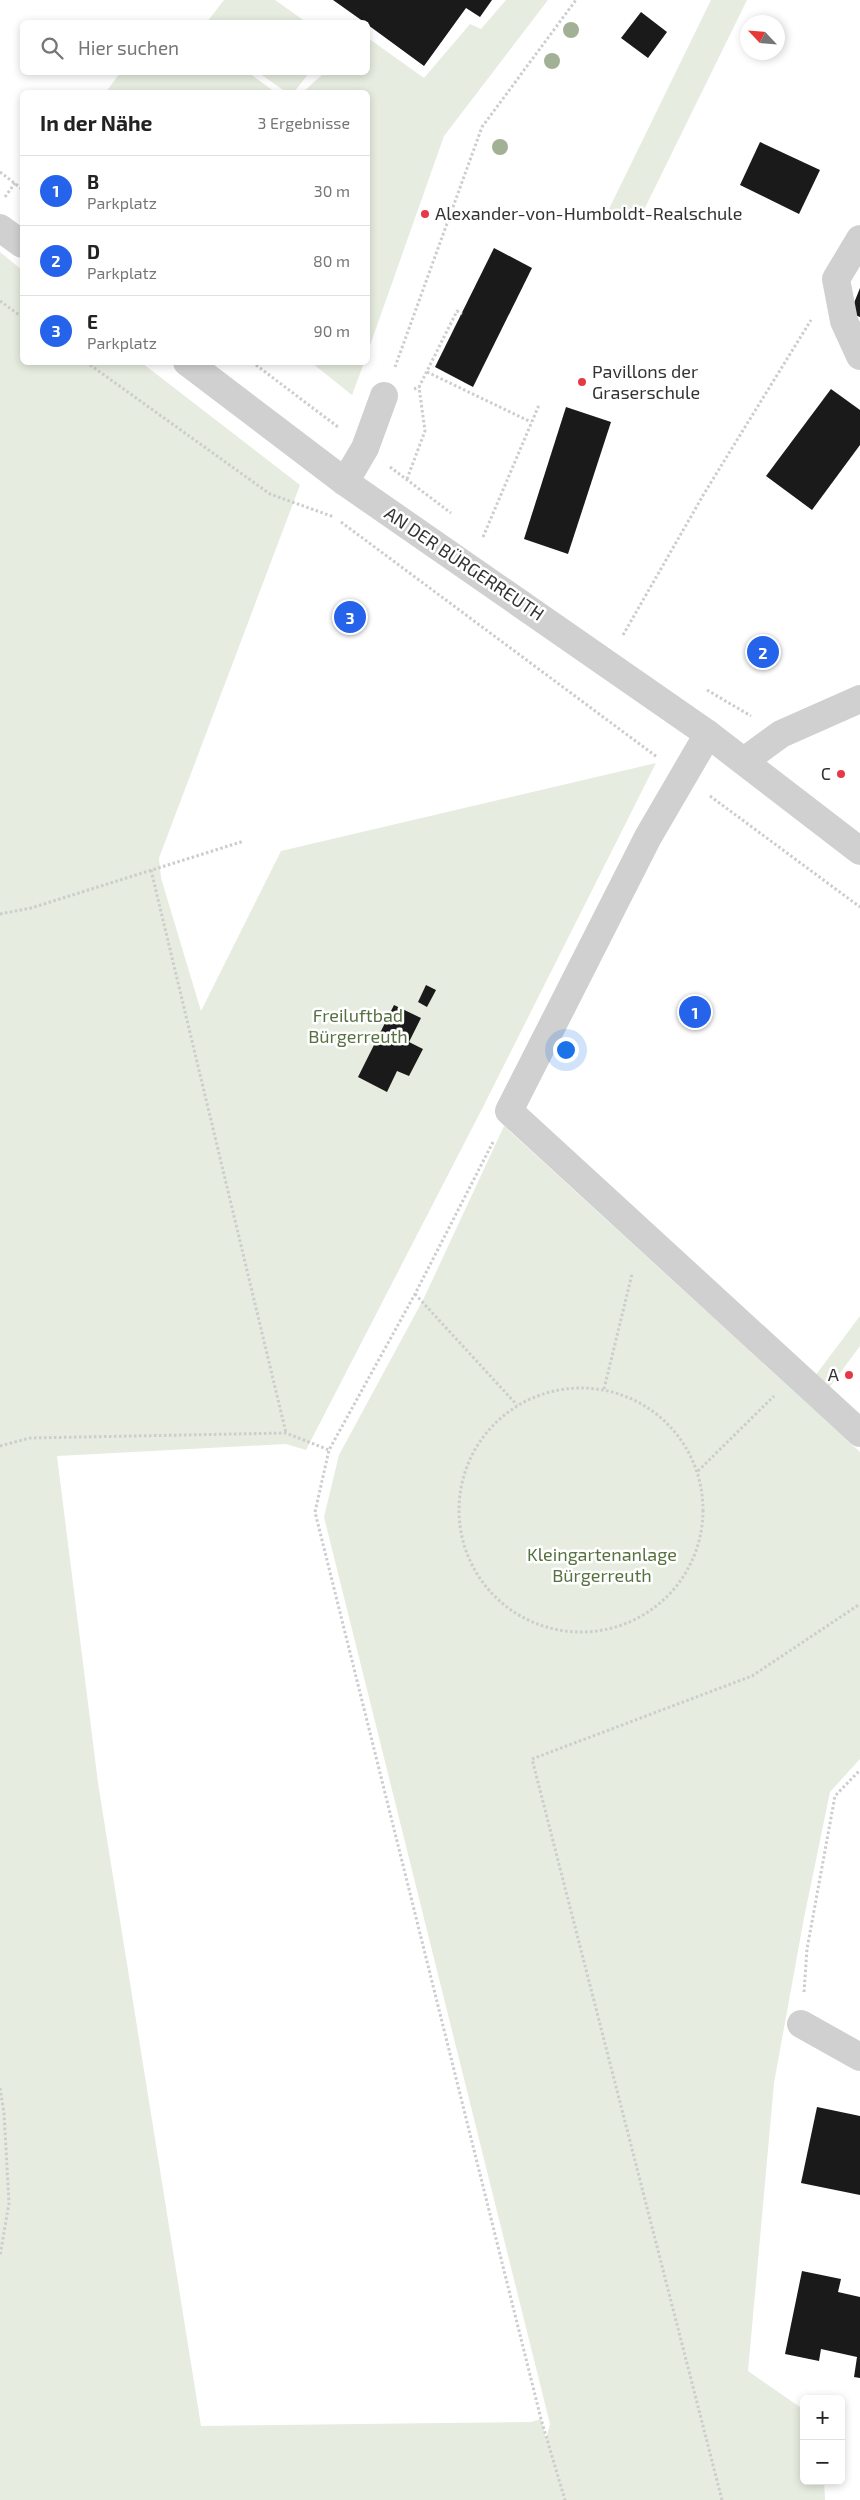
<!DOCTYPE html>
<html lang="de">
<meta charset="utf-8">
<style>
:root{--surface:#fff;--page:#f2f2f2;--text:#222;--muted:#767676;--line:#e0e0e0;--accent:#2563eb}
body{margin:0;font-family:"Exo 2",sans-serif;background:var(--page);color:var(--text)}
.controls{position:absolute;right:15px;bottom:15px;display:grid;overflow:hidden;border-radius:8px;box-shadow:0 2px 8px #0003}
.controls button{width:45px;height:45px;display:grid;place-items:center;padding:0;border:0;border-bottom:1px solid var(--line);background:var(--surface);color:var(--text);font:25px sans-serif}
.compass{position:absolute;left:740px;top:15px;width:45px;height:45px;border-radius:50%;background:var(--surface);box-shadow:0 2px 8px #0003;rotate:296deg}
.you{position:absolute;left:565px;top:1049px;width:18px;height:18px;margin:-12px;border:4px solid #fff;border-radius:50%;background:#1a73e8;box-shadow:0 0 0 8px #1a73e833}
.badge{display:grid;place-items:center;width:32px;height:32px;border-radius:50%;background:var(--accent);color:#fff;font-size:16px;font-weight:700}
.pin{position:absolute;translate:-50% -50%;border:2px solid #fff;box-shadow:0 1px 5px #0006}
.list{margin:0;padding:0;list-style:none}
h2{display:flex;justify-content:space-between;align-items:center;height:65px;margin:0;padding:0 20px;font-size:21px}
h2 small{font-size:16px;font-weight:400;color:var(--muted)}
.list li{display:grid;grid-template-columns:32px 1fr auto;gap:15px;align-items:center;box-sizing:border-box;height:70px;padding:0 20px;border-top:1px solid var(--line)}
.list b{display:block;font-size:19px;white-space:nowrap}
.list p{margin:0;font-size:16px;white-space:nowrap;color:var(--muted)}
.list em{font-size:16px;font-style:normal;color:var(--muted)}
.icon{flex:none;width:28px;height:28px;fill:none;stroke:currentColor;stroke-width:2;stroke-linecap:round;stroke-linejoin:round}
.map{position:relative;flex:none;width:860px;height:2500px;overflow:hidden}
.search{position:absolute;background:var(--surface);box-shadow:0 2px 8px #0003;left:20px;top:20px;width:350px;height:55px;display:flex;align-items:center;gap:12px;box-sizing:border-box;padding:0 18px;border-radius:8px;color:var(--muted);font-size:19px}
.panel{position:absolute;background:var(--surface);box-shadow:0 2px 8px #0003;left:20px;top:90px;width:350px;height:275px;border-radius:8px}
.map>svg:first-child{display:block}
.green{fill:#e6ecdf}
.building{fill:#1a1a1a}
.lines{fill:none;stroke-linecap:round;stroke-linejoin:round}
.path{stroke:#cdcdcd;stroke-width:3;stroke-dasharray:2.5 2.5;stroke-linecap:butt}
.minor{stroke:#d0d0d0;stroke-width:28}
.tree{fill:#a2b095}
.poi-dot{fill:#e63946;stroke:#fff;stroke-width:2}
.labels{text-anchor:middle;stroke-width:5;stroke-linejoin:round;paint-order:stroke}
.poi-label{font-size:18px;fill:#333;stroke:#fff;text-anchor:start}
.street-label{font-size:18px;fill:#333;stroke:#fff}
.park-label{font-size:18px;fill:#56703f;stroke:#fff}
</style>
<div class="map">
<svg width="860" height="2500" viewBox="0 0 860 2500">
<rect width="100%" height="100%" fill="#fff"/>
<g class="green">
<polygon points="224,0 275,0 306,22 207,22"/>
<polygon points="506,0 548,0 444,136 368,351 368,92 303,92 324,73 368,72 368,38 424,78 470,24 481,29"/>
<polygon points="711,0 747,0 638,222 609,209"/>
<polygon points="120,73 249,73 275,92 106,92"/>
<polygon points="259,73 309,73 294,92 286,92"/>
<polygon points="0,252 22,270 22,362 142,363 300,485 159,858 161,878 201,1011 281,851 656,763 483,1107 306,1450 286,1444 57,1456 98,1783 201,2426 531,2422 541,2419 546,2439 550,2424 324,1517 339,1455 424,1298 504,1126 860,1452 860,1759 830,1792 804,1918 774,2083 748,2371 804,2410 804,2481 824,2481 825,2500 0,2500"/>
<polygon points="312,363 364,363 352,395"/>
<polygon points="860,1316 860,1346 817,1404 803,1392"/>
</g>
<g class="building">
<polygon points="333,0 492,0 480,17 466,8 424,66 368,25 368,22 364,22"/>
<polygon points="641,12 667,32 648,58 621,38"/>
<polygon points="760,142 820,170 799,214 740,185"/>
<polygon points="494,248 532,268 473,387 435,367"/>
<polygon points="860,288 860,317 850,313"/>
<polygon points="831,389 860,410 860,445 812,510 766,476"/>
<polygon points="566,407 611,422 568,554 524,539"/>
<polygon points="426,985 436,990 427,1007 418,1002"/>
<polygon points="394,1005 421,1018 409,1042 423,1049 409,1076 397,1071 387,1092 358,1077"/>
<polygon points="817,2107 860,2116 860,2195 801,2183"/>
<polygon points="802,2271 841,2279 838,2292 860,2297 860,2378 854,2377 857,2357 821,2349 819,2361 785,2354"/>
</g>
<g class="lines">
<g class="path">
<polyline points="0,172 22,189"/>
<polyline points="5,197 15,183"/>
<polyline points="0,301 22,317"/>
<polyline points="86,362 270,494 334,517"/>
<polyline points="252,362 338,427"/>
<polyline points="395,367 482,127 576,0"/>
<polyline points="427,372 531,422"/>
<polyline points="414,389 419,387 457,311 462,314"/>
<polyline points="390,467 451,513"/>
<polyline points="407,479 425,431 419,387"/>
<polyline points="341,522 657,757"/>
<polyline points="483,537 539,405"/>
<polyline points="623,635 705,492 811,320"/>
<polyline points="707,690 751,716"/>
<polyline points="710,796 860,907"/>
<polyline points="151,870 286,1433"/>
<polyline points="0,914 31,908 244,841"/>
<polyline points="493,1142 415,1294 329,1450 315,1512 541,2419 565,2500"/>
<polyline points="415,1294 517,1405"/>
<circle cx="581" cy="1510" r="122"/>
<polyline points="604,1389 632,1274"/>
<polyline points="0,1446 30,1438 286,1433 329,1450"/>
<polyline points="698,1471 774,1396"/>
<polyline points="804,1992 807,1949 835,1796 860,1770"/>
<polyline points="0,2088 4,2113 9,2203 0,2256"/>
<polyline points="722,2500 532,1759 752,1676 860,1604"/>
</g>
<g class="minor">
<polyline points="0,228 22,244"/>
<polyline points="860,239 836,279 844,321 860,356"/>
<polyline points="187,362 345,482 708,734 860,851"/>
<polyline points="345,482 365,448 384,396"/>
<polyline points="708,734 648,837 509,1111 860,1433"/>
<polyline points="744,761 781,734 860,699"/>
<polyline points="801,2024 860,2057"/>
</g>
</g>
<g class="tree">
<circle cx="571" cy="30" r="8"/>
<circle cx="552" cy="61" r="8"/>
<circle cx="500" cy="147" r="8"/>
</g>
<g class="poi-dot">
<circle cx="425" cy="214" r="5"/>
<circle cx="582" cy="382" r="5"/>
<circle cx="841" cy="774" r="5"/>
<circle cx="849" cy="1375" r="5"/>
</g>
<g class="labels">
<g class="poi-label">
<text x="435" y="220">Alexander-von-Humboldt-Realschule</text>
<text x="592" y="378">Pavillons der<tspan x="592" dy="21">Graserschule</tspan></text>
<text x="831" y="780" text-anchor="end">C</text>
<text x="839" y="1381" text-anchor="end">A</text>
</g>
<g class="street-label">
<text transform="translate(464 564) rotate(34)" y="6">AN DER BÜRGERREUTH</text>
</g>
<g class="park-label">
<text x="358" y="1022">Freiluftbad<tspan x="358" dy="21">Bürgerreuth</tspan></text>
<text x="602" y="1561">Kleingartenanlage<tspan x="602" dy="21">Bürgerreuth</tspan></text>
</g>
</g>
</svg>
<div class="controls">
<button>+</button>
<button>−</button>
</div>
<svg class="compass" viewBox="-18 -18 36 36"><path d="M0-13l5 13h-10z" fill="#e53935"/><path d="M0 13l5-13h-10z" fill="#767676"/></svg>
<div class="you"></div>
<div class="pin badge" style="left:695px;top:1012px">1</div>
<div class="pin badge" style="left:763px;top:652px">2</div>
<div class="pin badge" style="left:350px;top:617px">3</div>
<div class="search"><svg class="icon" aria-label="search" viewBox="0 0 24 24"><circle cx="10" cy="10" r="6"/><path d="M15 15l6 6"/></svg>Hier suchen</div>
<section class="panel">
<h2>In der Nähe<small>3 Ergebnisse</small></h2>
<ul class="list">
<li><span class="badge">1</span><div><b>B</b><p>Parkplatz</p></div><em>30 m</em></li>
<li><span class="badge">2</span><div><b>D</b><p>Parkplatz</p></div><em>80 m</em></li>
<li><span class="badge">3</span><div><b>E</b><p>Parkplatz</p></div><em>90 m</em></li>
</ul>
</section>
</div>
